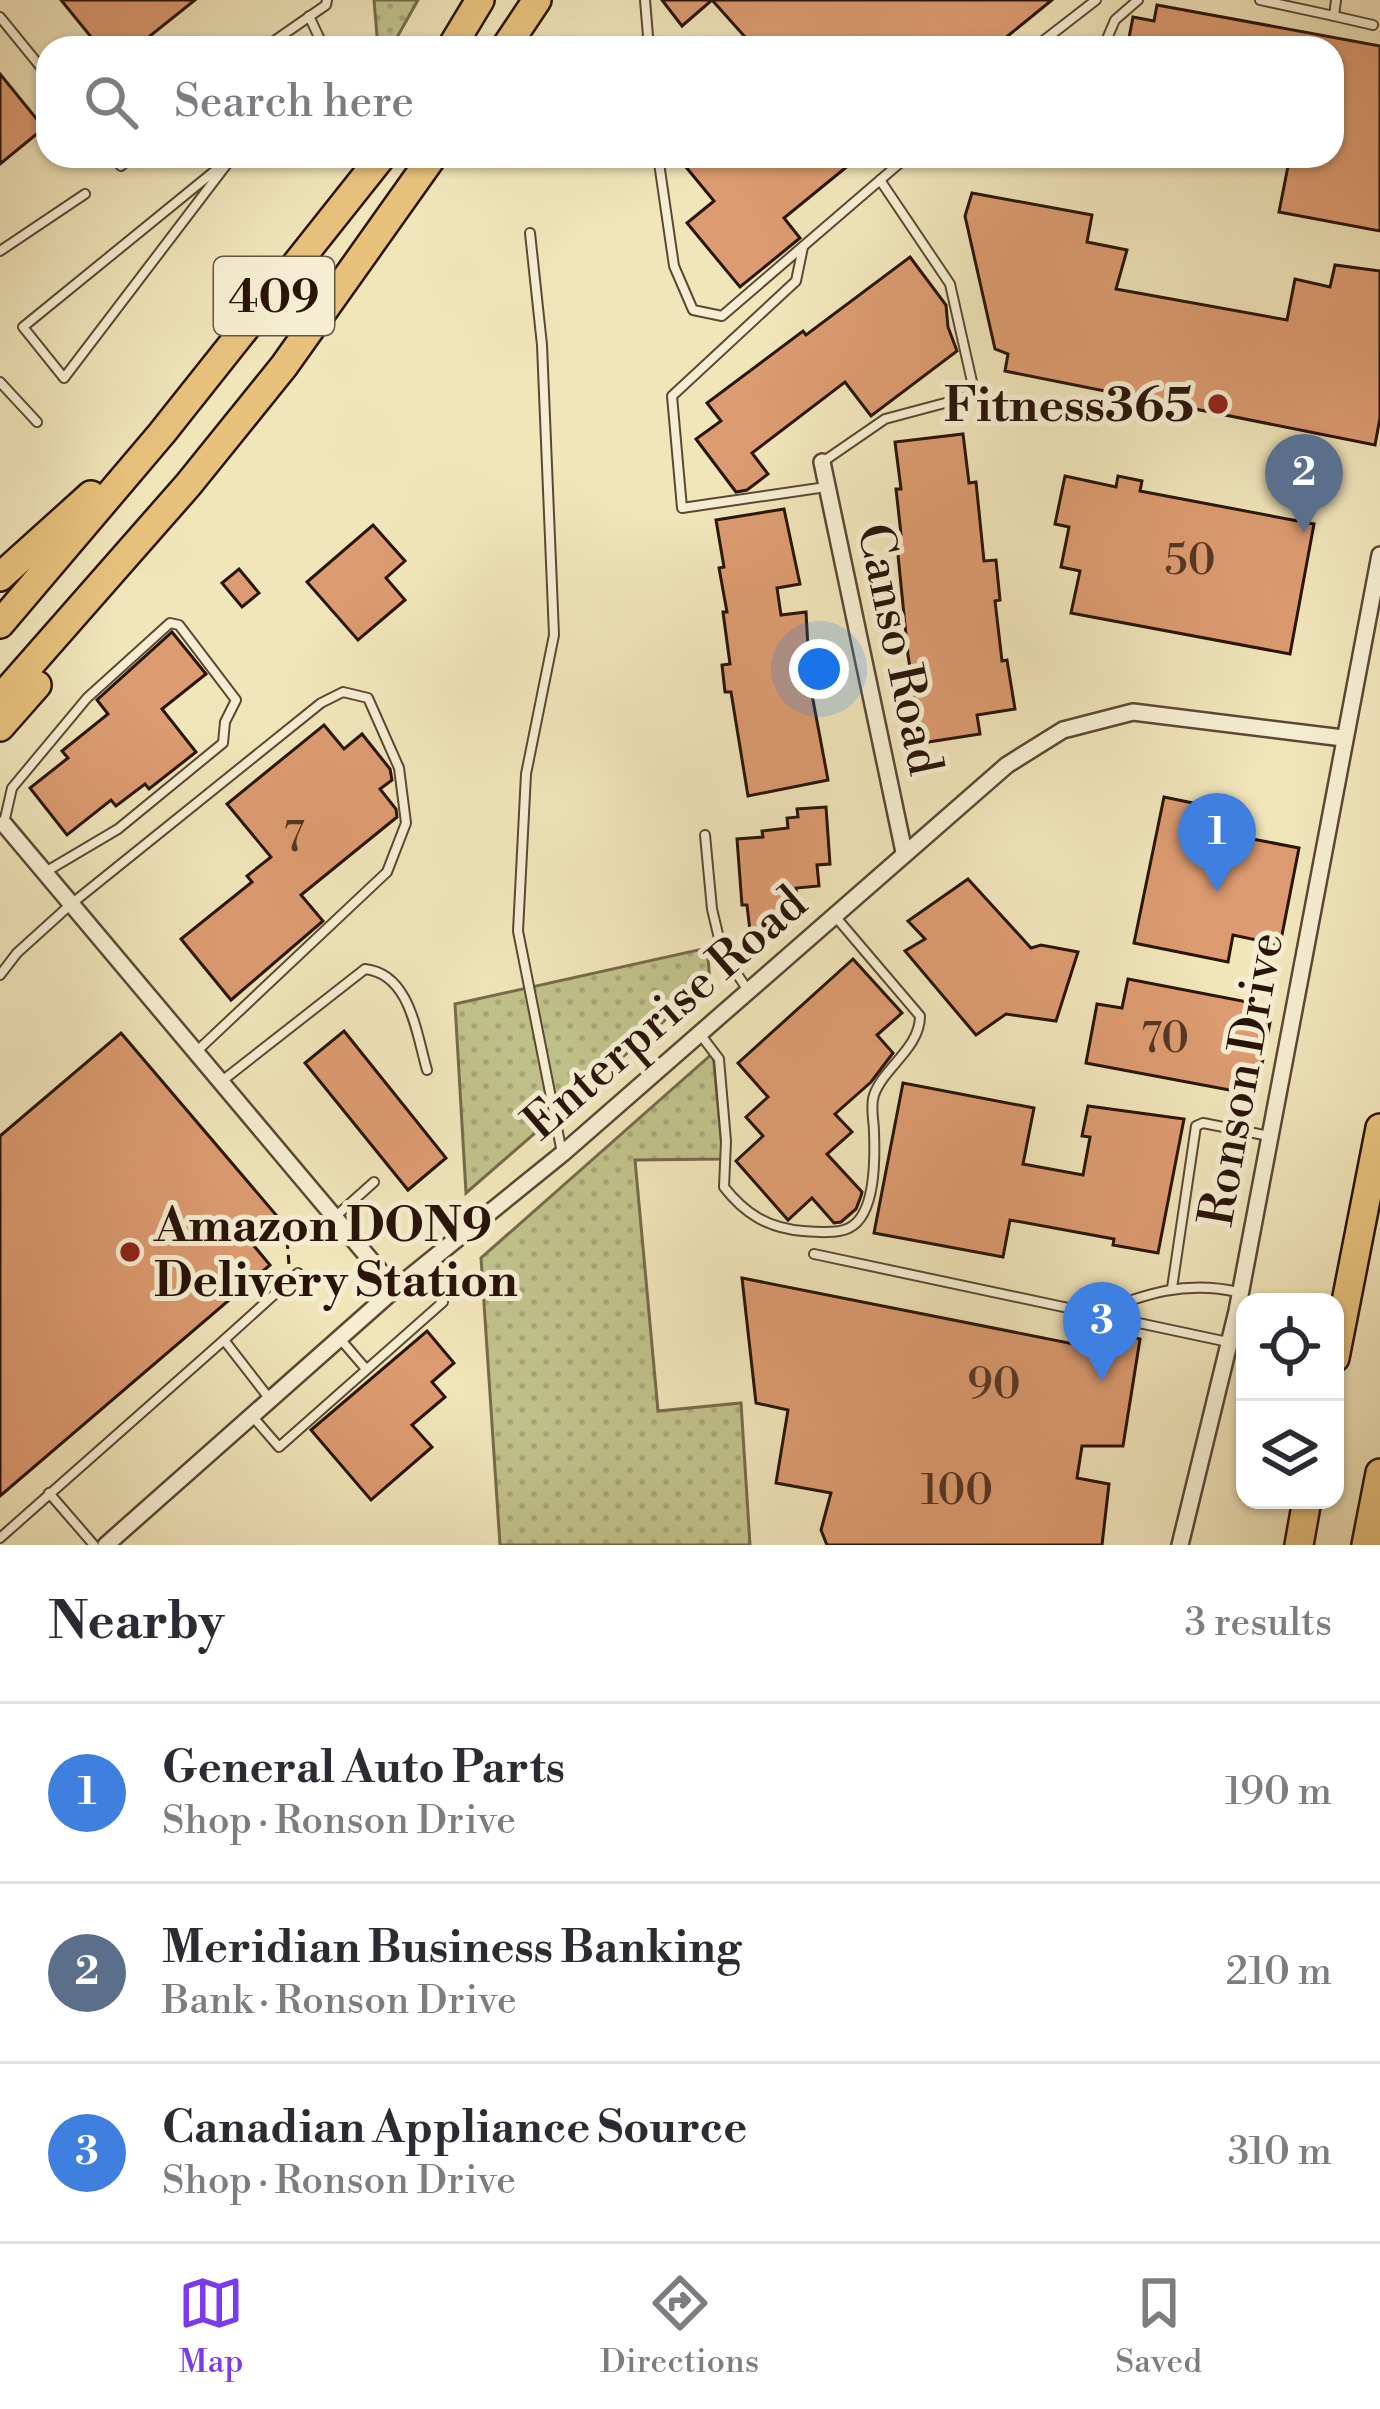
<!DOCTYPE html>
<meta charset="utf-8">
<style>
:root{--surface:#fff;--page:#f7f7f7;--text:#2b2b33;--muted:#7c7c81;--line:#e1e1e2;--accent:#7c3aed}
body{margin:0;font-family:"Libre Bodoni",serif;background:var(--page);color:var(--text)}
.controls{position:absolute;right:36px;bottom:36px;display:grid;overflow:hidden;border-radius:24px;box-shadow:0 3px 9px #0004}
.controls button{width:108px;height:108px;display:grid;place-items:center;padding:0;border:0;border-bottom:3px solid var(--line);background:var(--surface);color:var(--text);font:60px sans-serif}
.you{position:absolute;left:819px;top:669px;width:42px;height:42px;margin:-30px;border:9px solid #fff;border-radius:50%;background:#1a73e8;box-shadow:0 0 0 18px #1a73e833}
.badge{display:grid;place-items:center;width:78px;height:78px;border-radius:50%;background:var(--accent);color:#fff;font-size:39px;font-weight:700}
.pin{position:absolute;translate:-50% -99px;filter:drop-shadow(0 3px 6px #0008)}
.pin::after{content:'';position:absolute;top:63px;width:42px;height:36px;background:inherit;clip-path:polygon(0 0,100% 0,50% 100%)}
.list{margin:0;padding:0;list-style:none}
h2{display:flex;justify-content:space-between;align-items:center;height:156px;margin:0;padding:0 48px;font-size:51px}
h2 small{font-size:39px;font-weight:400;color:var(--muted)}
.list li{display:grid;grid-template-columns:78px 1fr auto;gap:36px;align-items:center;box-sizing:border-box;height:180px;padding:0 48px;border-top:3px solid var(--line)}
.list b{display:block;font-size:45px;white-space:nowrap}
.list p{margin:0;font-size:39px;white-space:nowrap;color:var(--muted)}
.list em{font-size:39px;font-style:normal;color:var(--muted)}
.icon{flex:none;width:66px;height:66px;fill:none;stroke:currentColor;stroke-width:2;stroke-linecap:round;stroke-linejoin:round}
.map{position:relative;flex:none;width:1380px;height:1545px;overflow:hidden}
.search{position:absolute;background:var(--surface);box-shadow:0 3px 9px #0004;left:36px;right:36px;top:36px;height:132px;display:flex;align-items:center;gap:30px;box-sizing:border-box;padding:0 42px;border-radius:36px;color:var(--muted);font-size:45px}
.sheet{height:696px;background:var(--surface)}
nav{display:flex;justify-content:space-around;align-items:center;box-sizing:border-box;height:168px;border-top:3px solid var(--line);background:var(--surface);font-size:33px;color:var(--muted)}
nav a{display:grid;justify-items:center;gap:6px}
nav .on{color:var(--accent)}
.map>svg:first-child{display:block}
.green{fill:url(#green-dots);stroke:#756b4a;stroke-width:3}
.building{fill:#dc9b70;stroke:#291408;stroke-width:3}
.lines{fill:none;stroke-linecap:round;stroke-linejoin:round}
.lane-casing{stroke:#5b4834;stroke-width:12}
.street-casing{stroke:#5b4834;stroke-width:20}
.highway-casing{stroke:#291408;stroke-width:32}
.path{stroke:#291408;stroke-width:3;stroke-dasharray:9 6;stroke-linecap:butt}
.lane{stroke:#f6eed2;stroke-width:8}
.street{stroke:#f6eed2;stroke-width:15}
.highway{stroke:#e8c27d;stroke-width:27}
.poi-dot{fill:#8f2418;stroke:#f6eed2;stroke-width:4.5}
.labels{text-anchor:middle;stroke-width:10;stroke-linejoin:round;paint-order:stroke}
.number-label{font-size:42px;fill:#563622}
.shield{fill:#f6eed2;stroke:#665545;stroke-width:3}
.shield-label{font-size:45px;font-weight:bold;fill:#291408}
.poi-label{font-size:48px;font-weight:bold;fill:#291408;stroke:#f6eed2;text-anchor:end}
.street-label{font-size:48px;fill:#291408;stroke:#f6eed2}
</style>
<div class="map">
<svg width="1380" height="1545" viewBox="0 0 1380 1545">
<defs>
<pattern id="green-dots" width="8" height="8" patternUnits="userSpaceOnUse" patternTransform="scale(3)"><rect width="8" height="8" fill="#c1c28b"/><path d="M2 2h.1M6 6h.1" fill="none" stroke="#a6a676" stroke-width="1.8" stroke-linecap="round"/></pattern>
</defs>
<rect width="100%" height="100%" fill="#f1e5ba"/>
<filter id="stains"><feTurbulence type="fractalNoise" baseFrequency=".00167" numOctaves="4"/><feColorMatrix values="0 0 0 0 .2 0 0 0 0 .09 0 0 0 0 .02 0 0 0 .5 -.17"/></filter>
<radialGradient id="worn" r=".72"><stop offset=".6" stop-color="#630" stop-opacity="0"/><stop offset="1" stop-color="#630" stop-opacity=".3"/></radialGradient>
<g class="green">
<polygon points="374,0 418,0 391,48 378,48"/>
<polygon points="707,948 710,981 466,1193 455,1004"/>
<polygon points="713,1053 723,1159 635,1160 658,1411 741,1403 750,1545 500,1545 481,1258"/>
</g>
<g class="building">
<polygon points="61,0 195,0 135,48 100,48"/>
<polygon points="662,0 1052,0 993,48 734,48 746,38 712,0 682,26"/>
<polygon points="1157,5 1380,46 1380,231 1279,212 1290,156 1332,156 1332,48 1127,48 1133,17 1154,21"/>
<polygon points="0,74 44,128 0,164"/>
<polygon points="688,156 860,156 784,218 800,238 740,287 687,223 714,201 681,161"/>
<polygon points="972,193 1092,215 1087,242 1127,250 1116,289 1287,320 1295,279 1330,287 1335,265 1380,271 1380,418 1375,445 1005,371 1008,354 995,349 965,216"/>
<polygon points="910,257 946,305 948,327 957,351 871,416 845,382 752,453 768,474 747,490 736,492 696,439 721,421 707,403 803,331 806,335"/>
<polygon points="963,434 969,483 976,482 984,561 996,560 1000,600 995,601 1002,661 1007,660 1015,709 977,715 980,734 922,743 908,655 896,535 901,534 896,489 901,489 895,442"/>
<polygon points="1065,476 1116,487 1118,476 1142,481 1140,491 1314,524 1290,654 1071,613 1080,571 1061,567 1069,527 1055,524"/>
<polygon points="784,509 800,584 777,588 781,615 806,612 810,684 828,780 748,796 731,692 725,692 722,665 730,664 723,612 727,612 719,568 724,567 716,520"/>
<polygon points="373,525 405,561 386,578 405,600 358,640 307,582"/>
<polygon points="239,569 259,593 242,607 222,583"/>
<polygon points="172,632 206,674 162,709 196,752 149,789 145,784 116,806 111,800 67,835 30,788 68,758 62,751 108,714 97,700"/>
<polygon points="324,725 344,749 362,734 390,769 392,780 380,789 396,809 397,817 301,895 323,921 231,1000 181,939 252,882 247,876 271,857 227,804"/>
<polygon points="1164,797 1241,813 1237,836 1299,848 1280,945 1233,935 1228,962 1134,943"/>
<polygon points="826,807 830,864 817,865 819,886 796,888 798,912 767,915 768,929 750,931 747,905 742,905 737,839 763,837 762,831 788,828 787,818 798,817 797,809"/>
<polygon points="968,879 1031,948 1041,945 1078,952 1056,1021 1006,1014 976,1035 905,951 925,939 908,921"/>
<polygon points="853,959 902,1013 877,1035 893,1053 871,1082 835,1114 852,1132 827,1154 862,1192 861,1196 856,1209 841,1222 834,1223 812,1198 788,1220 736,1161 763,1136 746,1117 768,1097 738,1063"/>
<polygon points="1128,979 1273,1007 1256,1095 1086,1063 1097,1004 1122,1008"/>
<polygon points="344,1031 446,1158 408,1190 305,1063"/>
<polygon points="121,1033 277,1216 249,1240 270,1265 0,1496 0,1136"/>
<polygon points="903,1083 1034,1108 1023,1164 1083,1175 1090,1137 1082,1136 1088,1106 1184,1119 1158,1253 1113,1245 1114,1239 1010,1220 1003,1257 874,1233"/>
<polygon points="742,1278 1094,1348 1100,1327 1140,1339 1123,1446 1082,1446 1077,1478 1109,1484 1102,1545 827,1545 821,1530 831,1493 776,1483 788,1410 756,1403"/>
<polygon points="427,1331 454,1363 432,1382 445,1397 412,1425 432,1447 371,1500 311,1430"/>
</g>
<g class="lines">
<defs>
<g id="lane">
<polyline points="645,0 649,48"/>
<polyline points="1260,0 1334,16"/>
<polyline points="1336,0 1334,16 1373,25"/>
<polyline points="309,16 324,48"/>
<polyline points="0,17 48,76"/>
<polyline points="264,48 326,5 327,0"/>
<polyline points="1034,48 1096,0"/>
<polyline points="1103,48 1115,20 1138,0"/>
<polyline points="113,156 121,166 132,156"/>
<polygon points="233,156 64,378 23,327"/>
<polyline points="658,156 674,266 693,310 722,316 908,156"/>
<polyline points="530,233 542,345 554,635 526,774 518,931 562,1153"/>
<polyline points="803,247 796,281 672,396 682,508 826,487"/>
<polyline points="0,251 85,194"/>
<polyline points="0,382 37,422"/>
<polyline points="824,461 885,419 975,395 950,284 880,180"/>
<polyline points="4,823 12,788 87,698 170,623 179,625 236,700 225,722 223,743 118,829 47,871"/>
<polyline points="705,835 712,909 722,951 747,989"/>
<polyline points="0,975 17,953 70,905 321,703 343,692 368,698 399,768 406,823 387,872 197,1051"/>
<path d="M700 1034 719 1059 726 1141 724 1187C745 1214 768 1228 803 1231 815 1232 838 1234 849 1228 876 1215 875 1158 874 1132 874 1120 870 1107 874 1095 884 1067 920 1048 920 1016L834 915"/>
<path d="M222 1081 365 969C410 974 416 1032 427 1070"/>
<polyline points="336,1216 374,1182"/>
<polyline points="814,1254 1228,1342"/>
<polyline points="1172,1288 1196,1126 1203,1123 1269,1136"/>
<path d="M1096 1313C1145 1294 1185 1280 1238 1292"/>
<polyline points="224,1340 298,1273"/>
<polyline points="341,1340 366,1369"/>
<polyline points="253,1417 279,1447 443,1302 419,1271"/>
<polyline points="49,1493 94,1545"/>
<polyline points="0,1538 224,1340 269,1398"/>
</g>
<g id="street">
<polyline points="822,462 904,852"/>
<polyline points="4,824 395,1289"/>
<polyline points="106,1545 395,1289 562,1154 1007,765 1063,730 1133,712 1343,738"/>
<polyline points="1180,1545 1237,1311 1380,555"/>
</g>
<g id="highway">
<polyline points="451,48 480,0"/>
<polyline points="505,48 537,0"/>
<polyline points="0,577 91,495"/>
<polyline points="0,624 162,433 382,156"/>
<polyline points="0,699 188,485 284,366 433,156"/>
<polyline points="0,727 37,685"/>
<polyline points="1335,1358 1380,1128"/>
<polyline points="1299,1545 1307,1500"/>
<polyline points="1366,1545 1380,1473"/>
</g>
</defs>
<use href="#lane" class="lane-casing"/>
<use href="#street" class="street-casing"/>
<use href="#highway" class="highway-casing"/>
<polyline class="path" points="286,1225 289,1265"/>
<use href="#lane" class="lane"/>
<use href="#street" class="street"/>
<use href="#highway" class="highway"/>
</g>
<g class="poi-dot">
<circle cx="1218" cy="404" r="12"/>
<circle cx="130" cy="1252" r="12"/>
</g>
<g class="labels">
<g class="number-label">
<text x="1190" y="574">50</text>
<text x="294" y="851">7</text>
<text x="1165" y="1052">70</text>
<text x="994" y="1398">90</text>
<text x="957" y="1504">100</text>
</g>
<rect class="shield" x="214" y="257" width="120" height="78" rx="9"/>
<g class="shield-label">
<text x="274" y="312">409</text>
</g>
<g class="poi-label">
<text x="1194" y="421">Fitness365</text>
<text x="154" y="1241" text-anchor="start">Amazon DON9<tspan x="154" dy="55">Delivery Station</tspan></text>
</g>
<g class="street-label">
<text transform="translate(901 649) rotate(78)" y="17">Canso Road</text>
<text transform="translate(664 1012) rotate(-41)" y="17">Enterprise Road</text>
<text transform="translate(1240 1079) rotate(-80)" y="17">Ronson Drive</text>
</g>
</g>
<rect width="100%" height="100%" filter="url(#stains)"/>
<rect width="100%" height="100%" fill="url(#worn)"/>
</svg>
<div class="controls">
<button><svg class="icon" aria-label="locate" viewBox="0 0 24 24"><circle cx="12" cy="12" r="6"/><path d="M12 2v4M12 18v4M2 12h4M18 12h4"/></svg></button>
<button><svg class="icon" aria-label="layers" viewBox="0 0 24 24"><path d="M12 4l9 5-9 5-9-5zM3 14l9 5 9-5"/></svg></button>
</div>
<div class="you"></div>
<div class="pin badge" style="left:1217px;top:892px;background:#3f7fe0">1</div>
<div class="pin badge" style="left:1304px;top:533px;background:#5c6f8a">2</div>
<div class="pin badge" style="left:1102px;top:1381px;background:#3f7fe0">3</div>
<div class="search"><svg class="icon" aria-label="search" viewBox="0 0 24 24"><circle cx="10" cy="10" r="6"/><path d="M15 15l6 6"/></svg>Search here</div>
</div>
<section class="sheet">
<h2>Nearby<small>3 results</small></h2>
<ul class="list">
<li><span class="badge" style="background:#3f7fe0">1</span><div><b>General Auto Parts</b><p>Shop · Ronson Drive</p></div><em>190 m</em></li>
<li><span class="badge" style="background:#5c6f8a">2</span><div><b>Meridian Business Banking</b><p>Bank · Ronson Drive</p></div><em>210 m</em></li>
<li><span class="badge" style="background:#3f7fe0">3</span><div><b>Canadian Appliance Source</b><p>Shop · Ronson Drive</p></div><em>310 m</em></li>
</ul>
</section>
<nav>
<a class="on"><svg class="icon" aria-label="map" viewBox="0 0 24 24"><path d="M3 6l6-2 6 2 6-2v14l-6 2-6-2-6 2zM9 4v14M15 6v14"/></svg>Map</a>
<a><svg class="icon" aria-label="directions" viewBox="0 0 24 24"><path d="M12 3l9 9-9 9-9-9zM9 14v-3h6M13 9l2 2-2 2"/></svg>Directions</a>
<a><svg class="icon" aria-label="saved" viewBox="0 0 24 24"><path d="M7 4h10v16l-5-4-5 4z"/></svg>Saved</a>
</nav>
